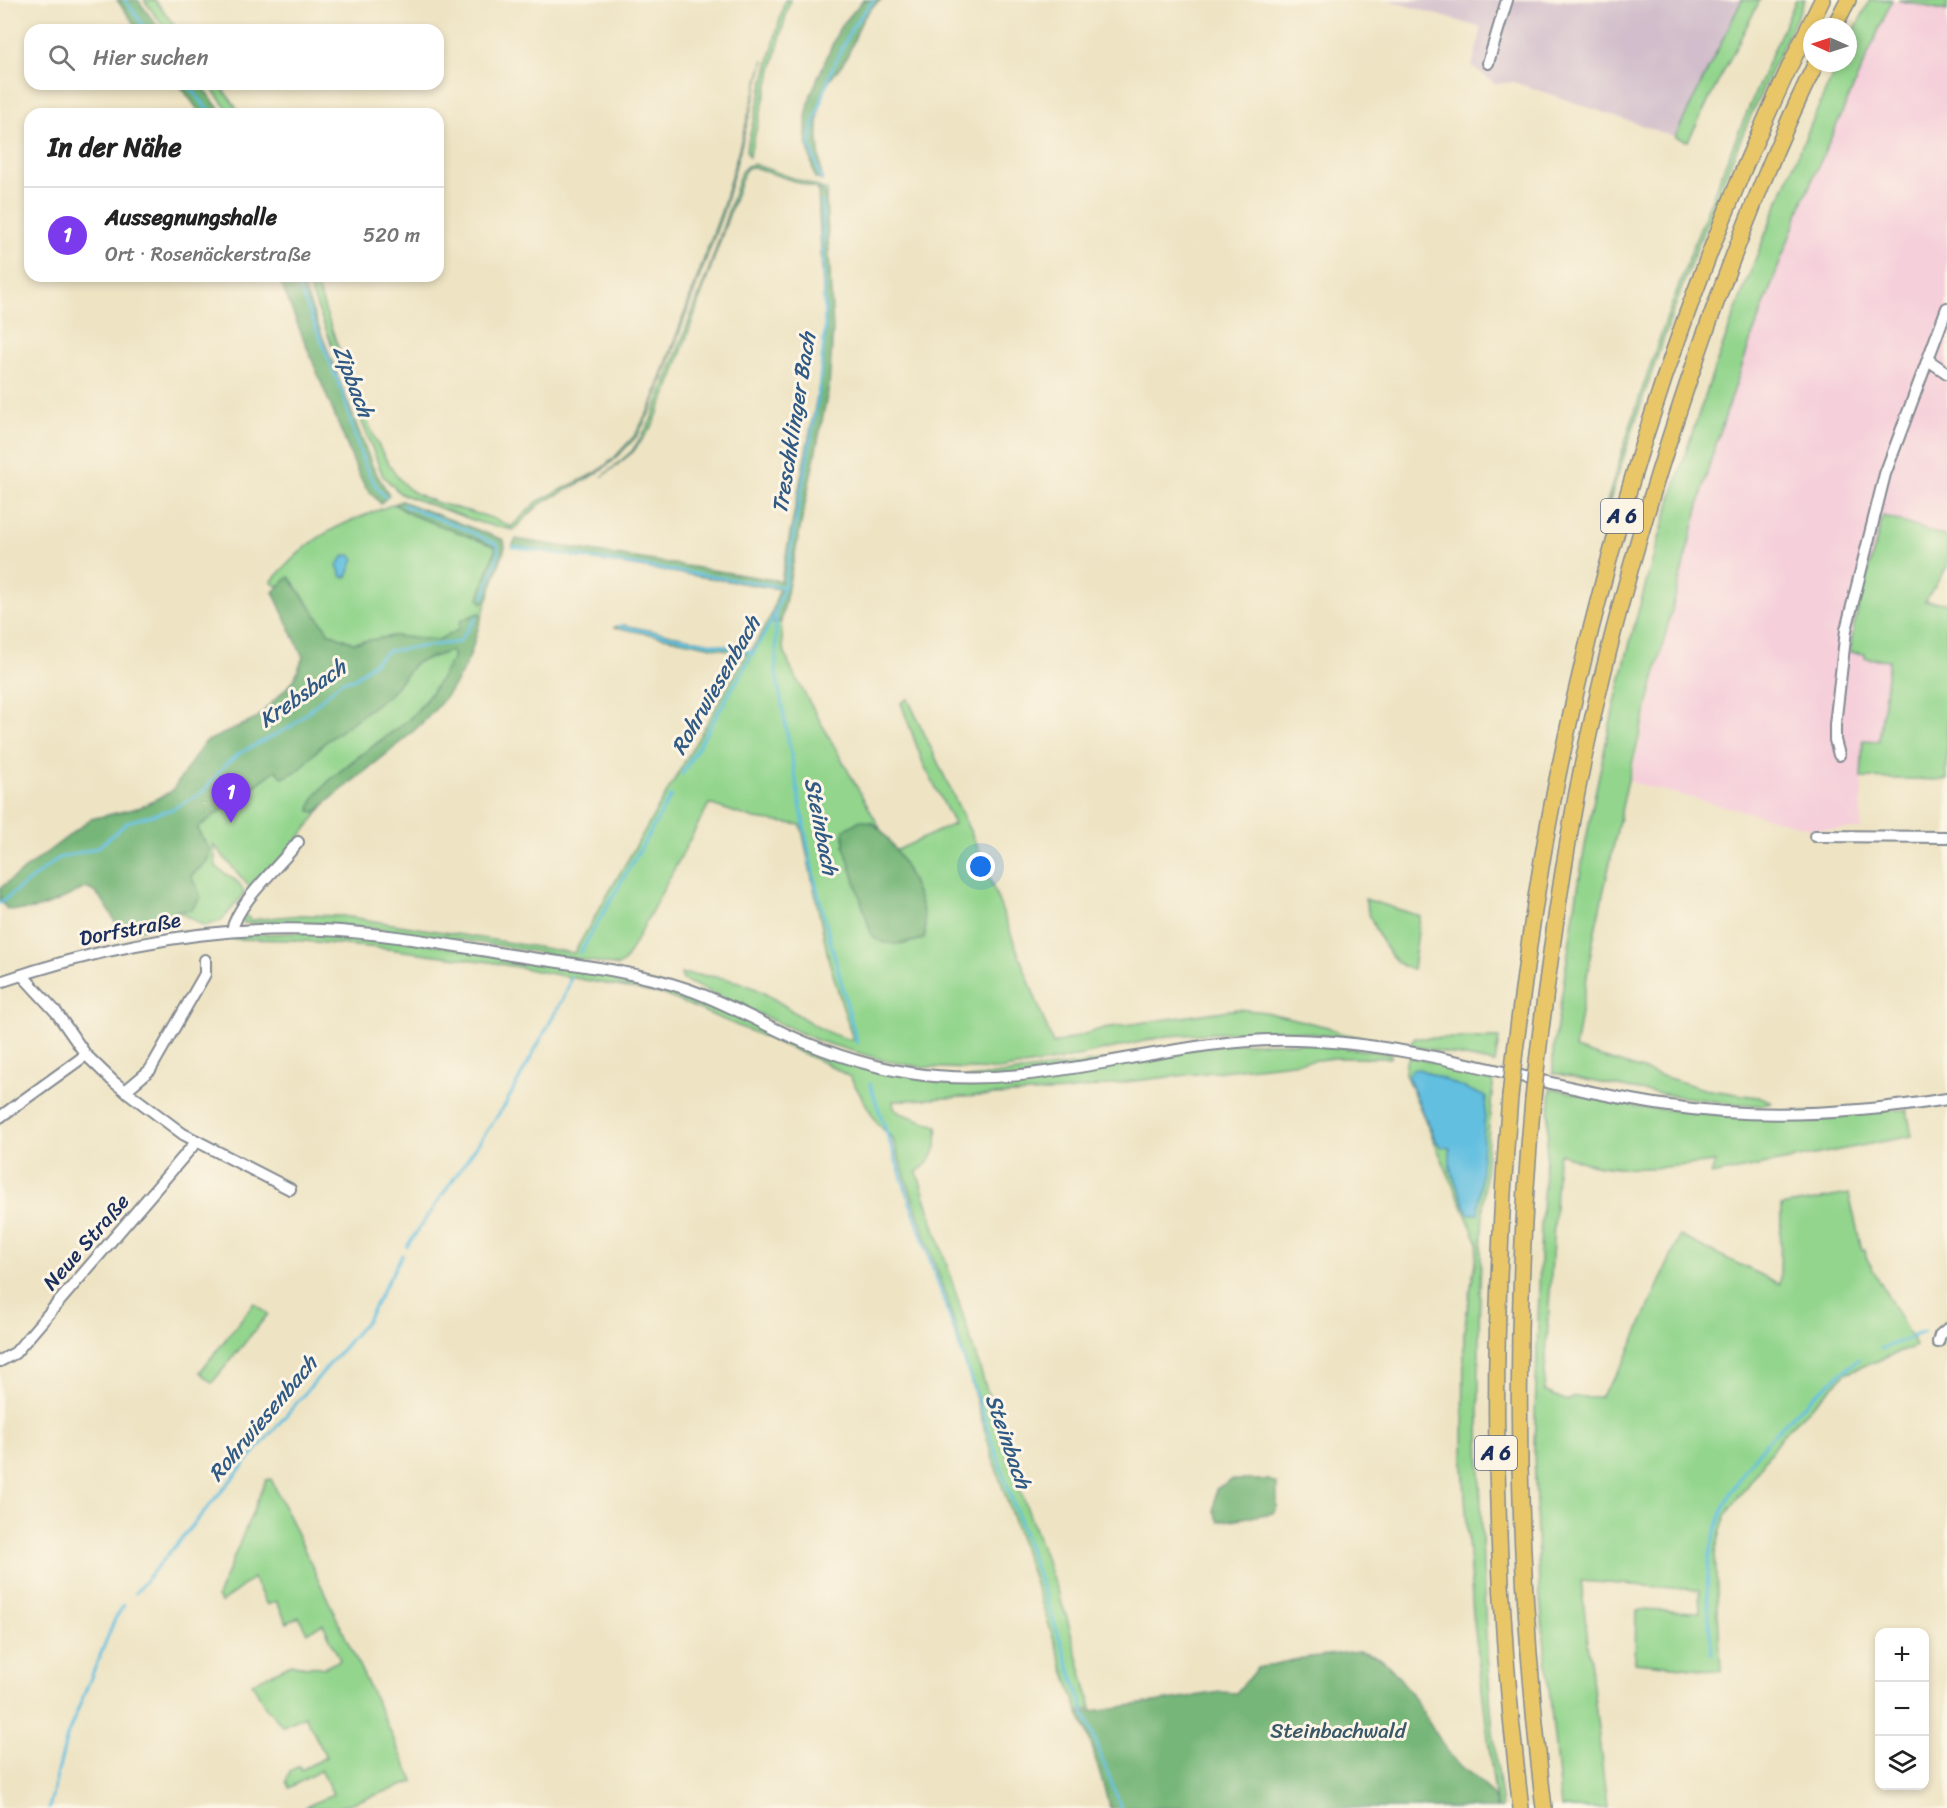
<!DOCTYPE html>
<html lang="de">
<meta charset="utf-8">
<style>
:root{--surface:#fff;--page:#f6f6f6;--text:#222;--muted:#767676;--line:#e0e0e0;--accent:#7c3aed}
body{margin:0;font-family:Sriracha,sans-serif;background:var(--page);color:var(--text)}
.controls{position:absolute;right:18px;bottom:18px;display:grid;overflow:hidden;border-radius:12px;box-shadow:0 3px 9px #0003}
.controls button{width:54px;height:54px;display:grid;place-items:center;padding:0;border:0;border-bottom:2px solid var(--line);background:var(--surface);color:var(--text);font:30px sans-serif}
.compass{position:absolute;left:1803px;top:18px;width:54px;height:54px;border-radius:50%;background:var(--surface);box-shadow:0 3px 9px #0003;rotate:273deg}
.you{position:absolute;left:981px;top:867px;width:21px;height:21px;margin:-15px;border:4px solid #fff;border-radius:50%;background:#1a73e8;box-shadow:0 0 0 9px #1a73e833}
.badge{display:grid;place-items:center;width:39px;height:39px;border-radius:50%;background:var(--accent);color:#fff;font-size:20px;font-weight:700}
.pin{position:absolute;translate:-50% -50px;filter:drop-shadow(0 2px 3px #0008)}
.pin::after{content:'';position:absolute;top:32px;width:21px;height:18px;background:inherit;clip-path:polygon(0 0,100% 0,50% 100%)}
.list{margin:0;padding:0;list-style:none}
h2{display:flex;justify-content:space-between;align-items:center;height:78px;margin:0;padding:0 24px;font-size:26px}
h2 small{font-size:20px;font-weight:400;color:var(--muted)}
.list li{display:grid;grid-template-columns:39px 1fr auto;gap:18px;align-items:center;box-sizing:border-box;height:96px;padding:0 24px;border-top:2px solid var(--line)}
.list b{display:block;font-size:22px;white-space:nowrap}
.list p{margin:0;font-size:20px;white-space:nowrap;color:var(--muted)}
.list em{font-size:20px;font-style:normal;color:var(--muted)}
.icon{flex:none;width:33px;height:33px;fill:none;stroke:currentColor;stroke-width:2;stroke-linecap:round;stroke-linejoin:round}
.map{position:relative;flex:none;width:1947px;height:1808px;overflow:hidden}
.search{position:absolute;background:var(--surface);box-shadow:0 3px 9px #0003;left:24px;top:24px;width:420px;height:66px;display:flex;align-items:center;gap:15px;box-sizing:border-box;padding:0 21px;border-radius:18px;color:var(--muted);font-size:22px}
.panel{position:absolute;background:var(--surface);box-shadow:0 3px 9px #0003;left:24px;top:108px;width:420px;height:174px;border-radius:18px}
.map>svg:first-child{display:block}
.built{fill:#f5cfda}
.industrial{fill:#d1bdcb}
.green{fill:#93d58d;stroke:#578276;stroke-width:1.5}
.forest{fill:#76b678;stroke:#48726b;stroke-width:1.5}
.water{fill:#62bfe0;stroke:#3e779f;stroke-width:1.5}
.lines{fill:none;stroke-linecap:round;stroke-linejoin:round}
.stream{stroke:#62bfe0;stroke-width:3}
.minor-casing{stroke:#848a91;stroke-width:14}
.highway-casing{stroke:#848a91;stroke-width:18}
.minor{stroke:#fff;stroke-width:10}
.highway{stroke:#e9c769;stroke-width:15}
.highway-bridge-casing{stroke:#848a91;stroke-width:18;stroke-linecap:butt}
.highway-bridge{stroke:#e9c769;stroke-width:15}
.labels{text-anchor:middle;stroke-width:6;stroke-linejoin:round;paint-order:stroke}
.shield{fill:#fcf5e5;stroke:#5e6a86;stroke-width:1.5}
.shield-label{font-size:20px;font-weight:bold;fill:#1b2f5e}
.street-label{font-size:21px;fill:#1b2f5e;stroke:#fcf5e5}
.park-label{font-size:21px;fill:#39586a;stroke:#fcf5e5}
.water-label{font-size:22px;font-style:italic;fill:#305a85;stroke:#fcf5e5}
</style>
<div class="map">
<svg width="1947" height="1808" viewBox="0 0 1947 1808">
<rect width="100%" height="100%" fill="#fcf5e5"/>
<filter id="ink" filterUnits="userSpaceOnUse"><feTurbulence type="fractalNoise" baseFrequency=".0167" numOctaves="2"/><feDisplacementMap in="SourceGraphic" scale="12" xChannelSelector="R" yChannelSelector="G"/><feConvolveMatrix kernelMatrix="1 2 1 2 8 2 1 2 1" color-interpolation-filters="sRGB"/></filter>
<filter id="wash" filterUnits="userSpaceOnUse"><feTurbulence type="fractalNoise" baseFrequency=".008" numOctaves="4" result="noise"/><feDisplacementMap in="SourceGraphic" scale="24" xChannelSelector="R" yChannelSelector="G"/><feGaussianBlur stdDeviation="1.35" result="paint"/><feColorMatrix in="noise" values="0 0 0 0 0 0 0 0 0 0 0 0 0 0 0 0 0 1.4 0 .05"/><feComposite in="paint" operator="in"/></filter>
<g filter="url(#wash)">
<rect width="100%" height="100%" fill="#eee4c4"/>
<polygon class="built" points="1892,0 1947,0 1947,567 1925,601 1947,603 1947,780 1862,778 1861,829 1813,829 1630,782 1710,462 1749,345 1803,201"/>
<polygon class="industrial" points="1388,0 1760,0 1688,141 1514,82 1495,84 1472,66 1482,28"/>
<g class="green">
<polygon points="144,0 155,0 178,30 166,30"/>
<polygon points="785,0 790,0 749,157 746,150"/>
<polygon points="1742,0 1760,0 1688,141 1675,137"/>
<path d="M1796 0H1805C1722 166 1660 339 1605 516H1603C1654 338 1720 168 1796 0Z"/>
<path d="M1870 0H1892L1803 201 1749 345 1710 462 1627 784 1593 940 1575 1049 1704 1089 1764 1098 1771 1103C1751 1109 1727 1103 1707 1100 1655 1094 1604 1084 1553 1073V1051C1568 959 1579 866 1599 775 1650 529 1735 292 1838 63H1848V43Z"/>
<polygon points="1898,0 1947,0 1947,11"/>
<path d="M764 60 724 209 652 408 637 436 615 459 598 473 540 504 513 530 481 523 401 494 383 476 305 276H313C331 323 374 467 412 491 442 510 481 509 511 527L538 501 597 472 614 458 635 435 651 406 722 209Z"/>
<polygon points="208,84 219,84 241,114 231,114"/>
<polygon points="753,164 827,190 826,199 823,191 753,167 747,168 744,172 672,379 653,425 633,452 602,477 632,451 650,423 711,264 741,172 747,166"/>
<path d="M394 504 410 514 497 547C493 567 481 581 481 602L487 601 482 616 479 613 459 630 438 640 393 636 353 643 329 633 290 578 278 587 271 582C313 533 336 526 394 504Z"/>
<polygon points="1883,516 1947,537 1947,567 1925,601 1947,603 1947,780 1861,778 1863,740 1879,741 1889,660 1865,658 1865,654 1850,652 1854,624"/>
<path d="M771 616 773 623 781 622 783 648 792 671 880 828 871 822 845 830 844 846 872 936 903 944 923 939C931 916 908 870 895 851L954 824 923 763 901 703 908 699 979 850 1053 1044 1104 1028 1238 1009 1265 1012 1328 1027 1340 1033 1392 1044 1285 1030 1234 1032 1167 1036 1060 1060 998 1070 921 1067 886 1061 819 1041 683 980 681 974C707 975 730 977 754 988 789 1004 814 1033 853 1040L829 961 801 825 755 819 709 804 625 961 618 966C494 945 370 920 244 923L241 917 244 914 251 920 301 915 343 916 574 953 747 654 614 627 624 625 751 651Z"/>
<path d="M450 651 454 656 440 681 412 717 352 761 318 792 316 812 325 804 296 842 252 890 213 844 216 866C225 877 242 879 244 894L221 921 204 926 177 911 191 910V876L207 861 210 850 197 829 200 826 276 770H299L323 744 391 693 415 663Z"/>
<path d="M1365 899 1420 916 1413 969C1389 968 1369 919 1365 899Z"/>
<path d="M313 932 395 938 638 979 693 994 859 1064 963 1079 1240 1043H1312L1391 1054V1058H1335L1134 1081 1066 1091 893 1101 894 1108 900 1113 937 1126C939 1146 934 1160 917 1172L1007 1453 1067 1618 1092 1709 1078 1711 993 1459 951 1312 892 1138 877 1123 850 1077 825 1063 665 995 490 962 380 948 293 940 232 939 225 936Z"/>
<polygon points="1415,1038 1499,1038 1495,1063 1413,1046 1410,1044"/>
<path d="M1410 1057 1494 1076C1477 1228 1476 1384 1482 1537 1485 1628 1489 1718 1502 1808H1497L1495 1796 1473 1614 1463 1466 1464 1331 1478 1243 1405 1074 1406 1062Z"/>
<path d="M1551 1088 1644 1108 1724 1114 1907 1110 1912 1136 1711 1175 1715 1162C1665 1167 1606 1177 1561 1153L1558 1157 1544 1391 1567 1401 1574 1397H1600L1624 1363 1680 1236 1780 1284 1781 1206 1849 1194 1862 1250 1865 1249 1866 1257 1916 1346 1848 1372 1785 1432 1725 1516 1715 1553 1721 1671 1635 1662 1636 1610 1700 1612 1699 1590 1581 1581 1607 1808H1561L1539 1587 1534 1450 1541 1225Z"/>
<polygon points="254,1303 268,1314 212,1383 200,1372"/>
<path d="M271 1479 414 1782 337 1808H304L333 1794 321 1770 289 1788 286 1781 290 1771 299 1766 301 1770 326 1757 305 1716 283 1726 266 1708 252 1683 291 1664C307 1670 311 1664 324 1668L340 1660 323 1624 307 1633 299 1617 287 1623 276 1601 267 1605 253 1578 221 1603 217 1597 266 1480Z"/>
</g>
<g class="forest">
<polygon points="117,0 138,0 160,30 139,30"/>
<path d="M863 0H881C856 18 859 35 846 58 841 68 832 75 827 85 812 116 819 148 822 181L815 178 806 138V117L811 94 839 29Z"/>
<polygon points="179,84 200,84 223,114 201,114"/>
<polygon points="818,190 823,192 826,199 833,329 829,387 781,622 773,623 771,616 779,589 512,547 516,539 781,581 819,386 825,329"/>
<polygon points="278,276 299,276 373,468 389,495 381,504 366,488 358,473"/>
<polygon points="401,501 504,540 505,547 487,601 481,602 479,598 496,547 410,514 394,504"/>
<path d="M289 577 329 633 353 643 393 636 438 640 458 630 461 620 479 613 482 616C477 630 474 646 468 660 438 727 367 764 316 812L310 811C309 783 392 737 412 716 429 699 442 677 454 656L451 651 415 663 391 693 323 744 299 770 283 778 276 770 200 826 197 829 210 850 207 861 191 876 201 897 191 910 177 911 143 930 119 931C112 916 103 892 85 888 59 900 36 915 7 909L0 900V888L91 819 141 807 172 791 205 742 256 719 294 680 303 657 273 592Z"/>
<path d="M860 820C868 821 875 823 880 829 899 850 932 911 924 939 906 943 887 949 872 936L844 846V830Z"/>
<polygon points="1231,1480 1269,1480 1277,1484 1277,1507 1273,1513 1219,1522 1214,1511 1216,1489"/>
<path d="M1359 1651C1366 1653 1375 1654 1381 1659 1412 1684 1427 1726 1452 1757 1466 1774 1493 1785 1497 1808H1110L1088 1734 1079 1713 1221 1692 1236 1693 1257 1668 1303 1658Z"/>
</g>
<g class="water">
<polygon points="350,555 354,559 347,577 342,577 337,565 344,556"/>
<polygon points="1419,1069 1486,1097 1478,1214 1468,1214 1450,1168 1450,1148 1442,1147 1436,1141 1408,1077 1412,1070"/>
</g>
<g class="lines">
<g class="stream">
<polyline points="125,0 147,30"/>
<polyline points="188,84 211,114"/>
<polyline points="821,180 810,144 815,120 831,71 853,26 874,0"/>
<path d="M294 276C310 313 325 349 340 387 354 422 357 468 385 497"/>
<polyline points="403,505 458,526 498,545 498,555 484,597"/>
<polyline points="513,547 784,587"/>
<polyline points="776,613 776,673 813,874 857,1043"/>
<polyline points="619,626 752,652"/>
<polyline points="682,774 773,619 784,587 818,398 825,329 822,202"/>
<polyline points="0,903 59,858 97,848 128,822 173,809 203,792 225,765 240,753 292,726 342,681 354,679 388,651 459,642 476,618"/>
<polyline points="580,953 671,796"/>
<polyline points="870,1084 1086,1716 1121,1808"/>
<polyline points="407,1246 505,1105 566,993 571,977"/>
<polyline points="1881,1349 1924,1332"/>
<polyline points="135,1593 367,1320 402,1255"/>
<path d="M1712 1654C1709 1621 1704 1583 1711 1549 1727 1466 1796 1409 1859 1359"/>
<polyline points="49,1808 67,1736 115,1619 124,1605"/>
</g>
</g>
</g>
<g filter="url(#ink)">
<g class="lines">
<defs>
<g id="minor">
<polyline points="1488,63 1507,0"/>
<polyline points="1928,360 1947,373"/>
<polyline points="1839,755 1835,740 1835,725 1846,630 1885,474 1947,308"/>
<polyline points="1815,836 1947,837"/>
<path d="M232 931C237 902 280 866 298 842"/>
<polyline points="22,975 56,1012 86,1055 115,1083 183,1134 290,1189"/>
<path d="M0 982C102 947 214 925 323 930 386 933 448 945 511 955 569 964 631 970 687 989 716 999 742 1013 769 1026 813 1048 861 1065 910 1073 1041 1094 1166 1036 1296 1040 1423 1043 1544 1088 1669 1106 1762 1120 1855 1114 1947 1099"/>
<polyline points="125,1091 150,1070 205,974 205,960"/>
<polyline points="0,1117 86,1055"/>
<polyline points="1938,1342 1940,1335 1947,1329"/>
<polyline points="0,1361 15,1353 197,1141"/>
</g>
<g id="highway">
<polyline points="1834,27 1848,0"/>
<path d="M1514 1059C1525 973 1536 886 1553 800 1607 524 1695 252 1822 0"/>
<path d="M1537 1062C1549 963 1562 865 1582 767 1612 622 1654 479 1703 339 1736 246 1772 152 1816 63"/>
<path d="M1510 1097C1490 1334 1491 1571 1521 1808"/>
<path d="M1533 1099C1511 1336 1516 1572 1544 1808"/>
</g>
</defs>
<use href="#minor" class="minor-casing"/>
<use href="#highway" class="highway-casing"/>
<use href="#minor" class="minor"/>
<use href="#highway" class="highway"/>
<defs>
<g id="highway-bridge">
<polyline points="1510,1097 1514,1059"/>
<polyline points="1533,1099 1537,1062"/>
</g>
</defs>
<use href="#highway-bridge" class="highway-bridge-casing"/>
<use href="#highway-bridge" class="highway-bridge"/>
</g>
</g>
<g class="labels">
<g class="shield">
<rect x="1601" y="499" width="42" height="34" rx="4.5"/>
<rect x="1475" y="1436" width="42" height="34" rx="4.5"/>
</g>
<g class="shield-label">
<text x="1622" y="523">A 6</text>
<text x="1496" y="1460">A 6</text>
</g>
<g class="street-label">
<text transform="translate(130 929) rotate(-11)" y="7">Dorfstraße</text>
<text transform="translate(86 1242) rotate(-49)" y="7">Neue Straße</text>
</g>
<g class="park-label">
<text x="1338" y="1738">Steinbachwald</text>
</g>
<g class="water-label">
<text transform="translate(354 381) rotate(69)" y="8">Zipbach</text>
<text transform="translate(793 423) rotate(-81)" y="8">Treschklinger Bach</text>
<text transform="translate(715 685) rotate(-60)" y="8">Rohrwiesenbach</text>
<text transform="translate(302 693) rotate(-35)" y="8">Krebsbach</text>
<text transform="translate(822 826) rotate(79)" y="8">Steinbach</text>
<text transform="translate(262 1418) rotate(-50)" y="8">Rohrwiesenbach</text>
<text transform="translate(1009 1441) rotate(71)" y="8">Steinbach</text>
</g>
</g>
</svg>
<div class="controls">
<button>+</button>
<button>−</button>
<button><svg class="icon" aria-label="layers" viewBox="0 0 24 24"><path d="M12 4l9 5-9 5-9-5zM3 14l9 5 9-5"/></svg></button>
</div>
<svg class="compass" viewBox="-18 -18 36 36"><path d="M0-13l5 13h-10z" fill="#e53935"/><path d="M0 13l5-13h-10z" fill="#767676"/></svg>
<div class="you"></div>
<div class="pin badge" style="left:231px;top:823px">1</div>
<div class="search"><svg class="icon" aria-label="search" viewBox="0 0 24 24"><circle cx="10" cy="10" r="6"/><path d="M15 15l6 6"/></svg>Hier suchen</div>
<section class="panel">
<h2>In der Nähe<small></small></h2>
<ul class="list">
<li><span class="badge">1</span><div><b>Aussegnungshalle</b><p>Ort · Rosenäckerstraße</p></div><em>520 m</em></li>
</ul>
</section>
</div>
